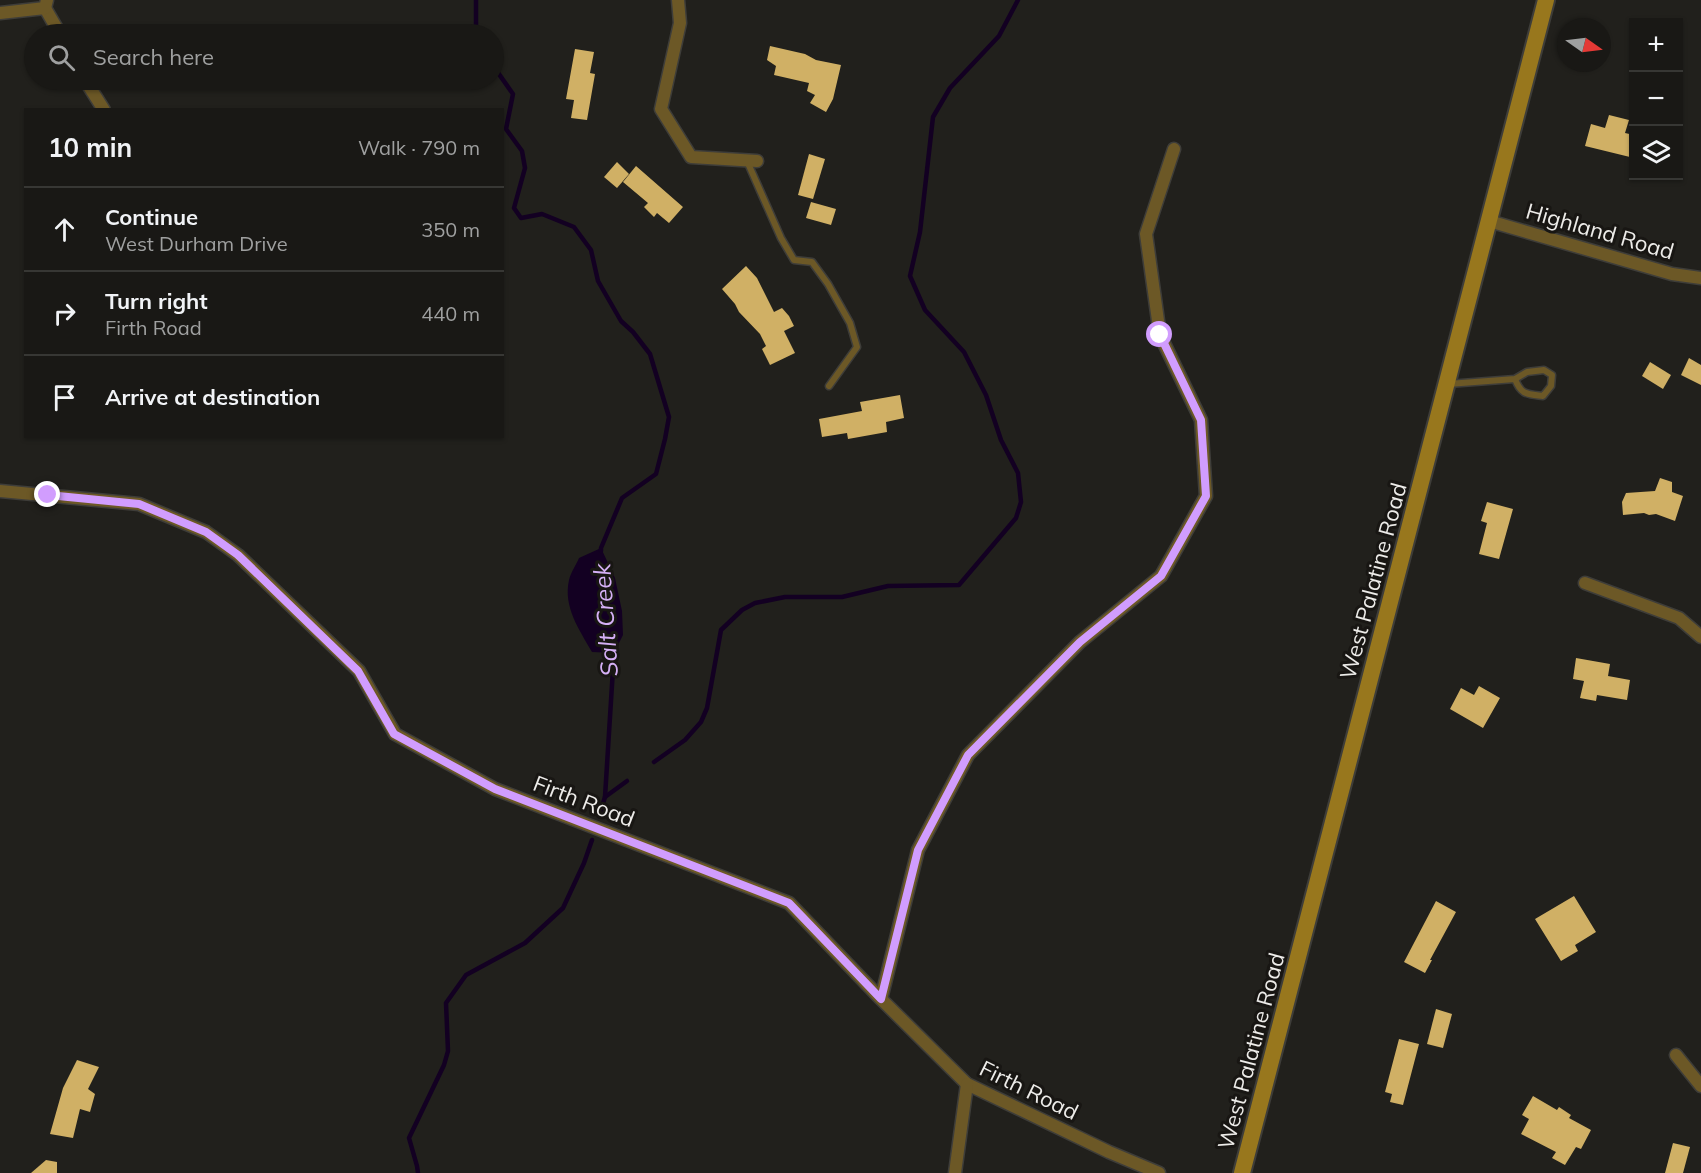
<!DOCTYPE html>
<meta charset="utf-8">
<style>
:root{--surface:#191815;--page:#22211e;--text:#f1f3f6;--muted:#9fa0a0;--line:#373734}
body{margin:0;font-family:Mulish,sans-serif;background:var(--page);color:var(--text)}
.controls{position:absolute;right:18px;top:18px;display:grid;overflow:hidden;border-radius:0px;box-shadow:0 2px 4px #0004}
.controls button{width:54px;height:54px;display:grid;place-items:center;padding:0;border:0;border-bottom:2px solid var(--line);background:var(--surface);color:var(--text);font:30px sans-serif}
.compass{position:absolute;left:1557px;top:18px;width:54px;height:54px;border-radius:50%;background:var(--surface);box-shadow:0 2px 4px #0004;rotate:104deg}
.stop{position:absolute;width:18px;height:18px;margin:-14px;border:4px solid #d19dfe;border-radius:50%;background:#fff}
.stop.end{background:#d19dfe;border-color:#fff;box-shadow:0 2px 6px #0008}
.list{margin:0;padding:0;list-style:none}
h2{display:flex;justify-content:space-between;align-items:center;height:78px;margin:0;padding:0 24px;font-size:26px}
h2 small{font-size:20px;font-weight:400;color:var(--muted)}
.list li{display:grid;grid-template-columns:39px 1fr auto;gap:18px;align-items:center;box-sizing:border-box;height:84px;padding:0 24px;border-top:2px solid var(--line)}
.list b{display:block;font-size:22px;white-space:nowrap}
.list p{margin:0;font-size:20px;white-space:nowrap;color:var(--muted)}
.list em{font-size:20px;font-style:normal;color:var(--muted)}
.icon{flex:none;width:33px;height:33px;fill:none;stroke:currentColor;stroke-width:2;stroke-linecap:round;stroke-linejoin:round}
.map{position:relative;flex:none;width:1701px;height:1173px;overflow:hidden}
.search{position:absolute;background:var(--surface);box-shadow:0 2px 4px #0004;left:24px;top:24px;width:480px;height:66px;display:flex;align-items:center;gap:15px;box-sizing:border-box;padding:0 21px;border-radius:33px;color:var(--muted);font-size:22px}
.panel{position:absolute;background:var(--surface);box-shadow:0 2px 4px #0004;left:24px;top:108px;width:480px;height:330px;border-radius:0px}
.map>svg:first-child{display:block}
.water{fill:#130022}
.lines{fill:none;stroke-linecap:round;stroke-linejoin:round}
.stream{stroke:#130022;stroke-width:4.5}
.building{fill:#d0b065}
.lane-casing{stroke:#3e3d39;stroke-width:9}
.street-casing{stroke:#3e3d39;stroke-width:15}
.secondary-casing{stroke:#3e3d39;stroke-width:20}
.lane{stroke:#6c5826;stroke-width:6}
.street{stroke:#6c5826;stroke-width:12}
.secondary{stroke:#98771d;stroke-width:16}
.route{stroke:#d19dfe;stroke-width:8}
.labels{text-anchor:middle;stroke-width:6;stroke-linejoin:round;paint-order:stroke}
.street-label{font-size:22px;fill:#edece9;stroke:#181613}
.water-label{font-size:24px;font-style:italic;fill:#d5b0f6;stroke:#181613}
</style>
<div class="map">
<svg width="1701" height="1173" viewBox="0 0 1701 1173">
<rect width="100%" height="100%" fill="#21201c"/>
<path class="water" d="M601 548 615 578 622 611 623 635 614 653 592 652C579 629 563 607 569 580 571 572 576 565 579 558Z"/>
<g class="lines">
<g class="stream">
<polyline points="476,34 476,0"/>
<polyline points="494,67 513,94 506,129 522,151 525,168 514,208 521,218 542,214 574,227 591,250 598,281 621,321 633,332 650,354 669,417 665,439 656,474 622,498 601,548 601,551"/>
<polyline points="654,762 685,740 701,722 707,708 721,630 742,610 755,603 785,597 842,597 888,586 959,585 1016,518 1021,502 1018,473 1001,440 986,395 964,352 925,310 910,276 920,232 933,117 950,88 999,36 1018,0"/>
<polyline points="605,797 627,781"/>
<polyline points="599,816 605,797 614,653 612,649"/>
<polyline points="418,1173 417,1166 409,1138 444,1065 448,1051 446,1003 466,975 525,943 563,908 584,863 592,840"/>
</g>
</g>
<g class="building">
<polygon points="770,46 805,54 816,60 841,65 833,99 826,112 810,103 815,95 807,91 809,83 774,75 776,66 767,60"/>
<polygon points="575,49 594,52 590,73 595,74 587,120 571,118 574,100 566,99"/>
<polygon points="1609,115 1629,120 1625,133 1634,135 1634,158 1585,146 1591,124 1605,128"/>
<polygon points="809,154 825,159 813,199 798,195"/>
<polygon points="617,162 629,174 617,188 604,177"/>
<polygon points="636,166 683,207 669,223 657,213 654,217 644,207 648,203 623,182"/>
<polygon points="811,202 836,209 831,225 806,218"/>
<polygon points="746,266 757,278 774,312 782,308 789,316 794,326 784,331 795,353 770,365 762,349 766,346 760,334 739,312 735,304 722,289"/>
<polygon points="1689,358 1701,365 1701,385 1681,375"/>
<polygon points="1650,362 1671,375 1663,389 1642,376"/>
<polygon points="900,395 904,418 886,422 887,432 848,439 847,433 822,437 819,419 862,411 860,402"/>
<polygon points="1660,478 1672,482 1672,492 1683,496 1675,521 1656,514 1649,515 1644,513 1623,515 1622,502 1626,493 1655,491"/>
<polygon points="1487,502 1513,509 1499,559 1479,554 1487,523 1481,521"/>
<polygon points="1576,658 1610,664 1608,676 1630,680 1627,700 1597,695 1596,701 1580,698 1584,681 1573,679"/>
<polygon points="1479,686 1500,698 1483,728 1450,709 1461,688 1474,695"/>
<polygon points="1574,896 1596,932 1575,945 1578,951 1561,961 1535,919"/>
<polygon points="1436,901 1456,912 1430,960 1432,960 1425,973 1404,962"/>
<polygon points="1436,1009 1452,1014 1443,1048 1427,1044"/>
<polygon points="1399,1039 1419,1044 1403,1105 1390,1102 1392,1094 1385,1092"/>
<polygon points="77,1060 99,1067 88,1089 95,1094 90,1112 80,1109 73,1138 50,1134 63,1088"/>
<polygon points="1533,1096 1557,1110 1559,1107 1571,1115 1569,1118 1591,1130 1581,1149 1576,1147 1565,1165 1552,1158 1556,1152 1521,1134 1529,1119 1522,1115"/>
<polygon points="1673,1143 1690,1147 1683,1173 1665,1173"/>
<polygon points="46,1160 57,1162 57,1173 31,1173"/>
</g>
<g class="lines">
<defs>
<g id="lane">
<polyline points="747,161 781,238 794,260 812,262 828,284 850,323 857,347 829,386"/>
<path d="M1448 384 1515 379 1527 372 1544 370 1552 375 1551 386 1543 396C1527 394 1521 395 1515 379"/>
</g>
<g id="street">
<polyline points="678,0 680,23 661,109 691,157 757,161"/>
<polyline points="45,8 60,34"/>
<polyline points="0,13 45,8 47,0"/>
<polyline points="85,80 104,110"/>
<polyline points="1489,221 1672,274 1701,278"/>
<polyline points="0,491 139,504 206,532 238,555 359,671 395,734 495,789 789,903 881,999 967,1084 1109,1152 1159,1173"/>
<polyline points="1585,583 1679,618 1701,637"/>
<polyline points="881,999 918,850 968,755 1080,642 1161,576 1206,496 1201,420 1160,335 1146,234 1174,149"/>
<polyline points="1676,1055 1701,1086"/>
<polyline points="955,1173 967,1084"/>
</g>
<polyline id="secondary" points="1242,1173 1546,0"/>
</defs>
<use href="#lane" class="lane-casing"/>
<use href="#street" class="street-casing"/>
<use href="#secondary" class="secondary-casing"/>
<use href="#lane" class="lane"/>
<use href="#street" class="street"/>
<use href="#secondary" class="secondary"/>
</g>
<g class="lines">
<polyline class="route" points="48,495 139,504 206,532 238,555 358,671 394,734 495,789 789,903 881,999 918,850 968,755 1080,642 1161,576 1206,496 1201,420 1160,335"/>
</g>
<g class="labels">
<g class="street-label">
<text transform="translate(1600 231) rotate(16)" y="8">Highland Road</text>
<text transform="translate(1373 581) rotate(-75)" y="8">West Palatine Road</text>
<text transform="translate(584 801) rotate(21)" y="8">Firth Road</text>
<text transform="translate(1251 1051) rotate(-75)" y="8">West Palatine Road</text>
<text transform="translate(1029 1090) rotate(26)" y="8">Firth Road</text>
</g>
<g class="water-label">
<text transform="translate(606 620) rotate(-94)" y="8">Salt Creek</text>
</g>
</g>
</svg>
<div class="controls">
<button>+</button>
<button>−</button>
<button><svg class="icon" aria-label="layers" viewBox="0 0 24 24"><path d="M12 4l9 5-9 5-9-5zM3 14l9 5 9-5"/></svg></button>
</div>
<svg class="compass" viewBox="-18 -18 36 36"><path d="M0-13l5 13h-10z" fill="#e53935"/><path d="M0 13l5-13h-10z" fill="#9fa0a0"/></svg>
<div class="stop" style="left:1160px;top:335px"></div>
<div class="stop end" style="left:48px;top:495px"></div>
<div class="search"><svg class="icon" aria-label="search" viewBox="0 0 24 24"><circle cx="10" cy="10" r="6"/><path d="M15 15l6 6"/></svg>Search here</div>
<section class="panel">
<h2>10 min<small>Walk · 790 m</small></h2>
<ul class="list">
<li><svg class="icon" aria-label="ahead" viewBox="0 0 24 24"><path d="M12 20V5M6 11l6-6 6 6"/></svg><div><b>Continue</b><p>West Durham Drive</p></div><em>350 m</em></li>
<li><svg class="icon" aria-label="right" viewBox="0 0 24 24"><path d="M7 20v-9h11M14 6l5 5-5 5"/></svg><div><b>Turn right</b><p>Firth Road</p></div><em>440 m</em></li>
<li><svg class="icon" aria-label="arrive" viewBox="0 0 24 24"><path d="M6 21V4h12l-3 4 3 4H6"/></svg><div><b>Arrive at destination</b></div></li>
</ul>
</section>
</div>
